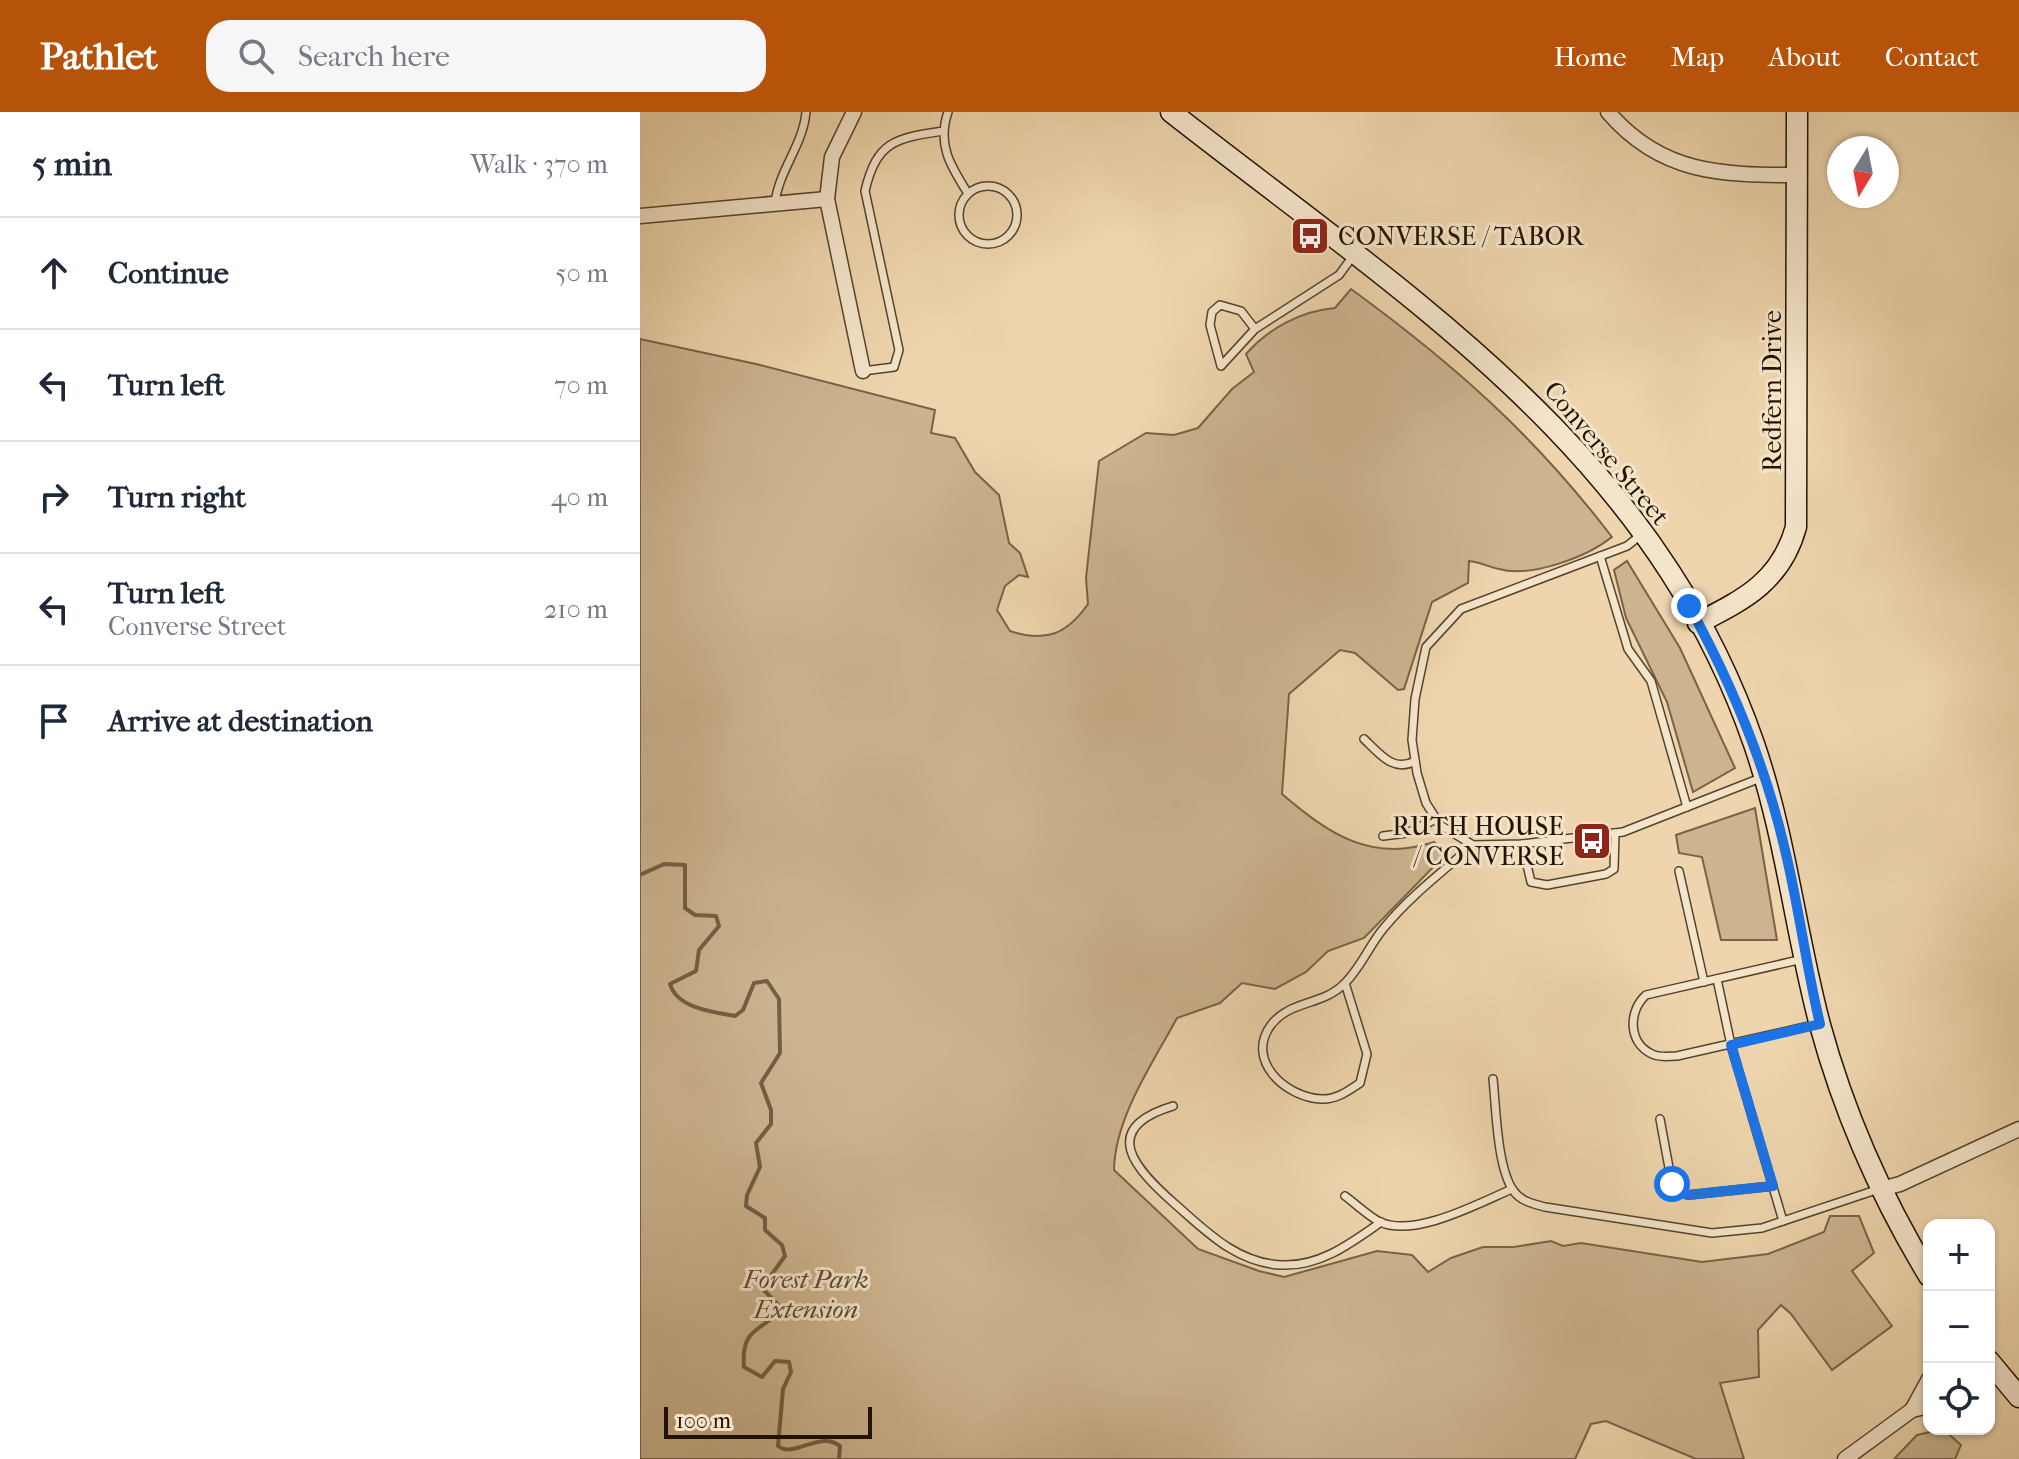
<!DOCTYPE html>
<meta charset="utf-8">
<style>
:root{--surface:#fff;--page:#f6f6f7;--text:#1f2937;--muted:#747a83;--line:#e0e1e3;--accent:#b45309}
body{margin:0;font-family:"IM FELL French Canon",serif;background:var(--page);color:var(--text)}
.controls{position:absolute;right:24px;bottom:24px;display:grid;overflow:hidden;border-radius:16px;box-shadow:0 2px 6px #0004}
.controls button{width:72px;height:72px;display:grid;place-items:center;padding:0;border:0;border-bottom:2px solid var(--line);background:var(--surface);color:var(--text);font:40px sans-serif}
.compass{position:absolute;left:1187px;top:24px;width:72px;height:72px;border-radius:50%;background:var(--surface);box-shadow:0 2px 6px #0004;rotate:190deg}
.scale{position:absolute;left:24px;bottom:20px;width:208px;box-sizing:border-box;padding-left:8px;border:4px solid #241200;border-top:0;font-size:22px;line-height:28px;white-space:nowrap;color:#241200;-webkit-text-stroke:6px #f4e4ca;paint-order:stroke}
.stop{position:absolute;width:24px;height:24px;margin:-18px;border:6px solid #1a73e8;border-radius:50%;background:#fff}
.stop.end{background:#1a73e8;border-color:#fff;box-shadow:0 2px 8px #0008}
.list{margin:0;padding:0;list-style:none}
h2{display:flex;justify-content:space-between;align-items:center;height:104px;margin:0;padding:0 32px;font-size:34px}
h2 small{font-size:26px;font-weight:400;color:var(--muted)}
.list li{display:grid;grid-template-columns:52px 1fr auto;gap:24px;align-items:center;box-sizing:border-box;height:112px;padding:0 32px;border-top:2px solid var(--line)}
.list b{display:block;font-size:30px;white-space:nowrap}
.list p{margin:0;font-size:26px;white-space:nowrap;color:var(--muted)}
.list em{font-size:26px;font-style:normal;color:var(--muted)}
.icon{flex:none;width:44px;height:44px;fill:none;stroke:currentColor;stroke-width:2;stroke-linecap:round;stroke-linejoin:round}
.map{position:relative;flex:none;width:1379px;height:1347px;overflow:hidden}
header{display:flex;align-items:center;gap:48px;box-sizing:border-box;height:112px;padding:0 40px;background:var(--accent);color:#fff}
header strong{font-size:38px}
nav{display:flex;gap:44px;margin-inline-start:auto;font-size:28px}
.search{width:560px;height:72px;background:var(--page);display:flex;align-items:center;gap:20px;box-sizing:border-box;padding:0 28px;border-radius:24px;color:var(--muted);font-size:30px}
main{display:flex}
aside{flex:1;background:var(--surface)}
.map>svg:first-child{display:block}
.green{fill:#ccb490;stroke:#786348;stroke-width:2}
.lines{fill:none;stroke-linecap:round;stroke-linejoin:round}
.stream{stroke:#745f44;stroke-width:4}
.lane-casing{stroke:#56432b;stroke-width:10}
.street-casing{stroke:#56432b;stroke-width:17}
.secondary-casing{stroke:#241200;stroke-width:23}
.lane{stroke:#f4e4ca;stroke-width:7}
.street{stroke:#f4e4ca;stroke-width:14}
.secondary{stroke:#f4e4ca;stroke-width:20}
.route{stroke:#1a73e8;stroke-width:10}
.labels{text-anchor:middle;stroke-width:6;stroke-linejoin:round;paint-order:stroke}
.poi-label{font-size:26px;fill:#241200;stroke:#f4e4ca;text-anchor:start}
.street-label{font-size:26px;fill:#241200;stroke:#f4e4ca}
.park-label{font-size:26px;font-style:italic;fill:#5f4b32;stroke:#f4e4ca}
</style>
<header>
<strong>Pathlet</strong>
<div class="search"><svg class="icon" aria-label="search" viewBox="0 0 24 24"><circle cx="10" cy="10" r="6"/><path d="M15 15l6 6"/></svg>Search here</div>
<nav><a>Home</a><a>Map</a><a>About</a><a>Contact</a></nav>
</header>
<main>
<aside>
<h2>5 min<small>Walk · 370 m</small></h2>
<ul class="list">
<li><svg class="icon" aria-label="ahead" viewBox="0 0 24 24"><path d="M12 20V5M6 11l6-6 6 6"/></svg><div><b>Continue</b></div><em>50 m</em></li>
<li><svg class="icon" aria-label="left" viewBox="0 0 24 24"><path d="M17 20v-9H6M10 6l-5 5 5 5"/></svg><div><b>Turn left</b></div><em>70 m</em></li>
<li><svg class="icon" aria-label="right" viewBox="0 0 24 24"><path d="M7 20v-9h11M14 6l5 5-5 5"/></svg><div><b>Turn right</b></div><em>40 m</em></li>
<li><svg class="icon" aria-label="left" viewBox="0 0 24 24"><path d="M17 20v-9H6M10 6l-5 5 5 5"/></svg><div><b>Turn left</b><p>Converse Street</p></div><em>210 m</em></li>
<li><svg class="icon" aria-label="arrive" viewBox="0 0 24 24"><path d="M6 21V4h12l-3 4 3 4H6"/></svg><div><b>Arrive at destination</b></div></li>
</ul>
</aside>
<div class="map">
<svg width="1379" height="1347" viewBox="0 0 1379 1347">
<rect width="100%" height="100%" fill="#eed5ad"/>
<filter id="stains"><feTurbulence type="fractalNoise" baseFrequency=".0025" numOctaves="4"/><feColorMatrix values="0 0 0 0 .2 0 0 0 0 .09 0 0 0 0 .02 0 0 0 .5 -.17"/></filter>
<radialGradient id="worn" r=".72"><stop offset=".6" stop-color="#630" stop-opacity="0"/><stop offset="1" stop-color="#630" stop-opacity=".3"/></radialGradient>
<g class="green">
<path d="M711 177C815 253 894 323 972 425 947 445 891 466 859 457 848 455 840 450 829 449L828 471 792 490 764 577 758 578 715 541 700 538 649 582 642 682C689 722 731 751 794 730L806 742 724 826 688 839 666 860 635 877 602 871 580 891 537 906C513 951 475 1005 474 1058L558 1137 619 1159 644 1165 737 1139 772 1143 788 1160 811 1146 843 1135H874L911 1129 923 1134 941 1131 1062 1150 1128 1142 1184 1120 1190 1104H1219L1234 1141 1212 1159 1252 1214 1192 1258 1151 1202 1141 1193 1118 1218 1119 1265 1080 1271 1104 1347H1056L966 1309 951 1312 935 1347H0V227L116 252 295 298 291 321 315 326 335 360 359 383 369 431 380 441 388 465 379 463 365 474 357 498 370 519C406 531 427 522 448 492L446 466 459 349 506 321 534 323 558 316 592 277 614 260 606 242C629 216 661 199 695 196Z"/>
<polygon points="987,449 1040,536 1095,656 1053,680 1027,590 986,506 974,458"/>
<polygon points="1115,696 1137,828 1081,828 1062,745 1039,741 1036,723"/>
<polygon points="1303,1317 1321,1333 1315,1347 1254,1347 1277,1323"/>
</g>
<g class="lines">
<path class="stream" d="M0 763 24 752 45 753V796L55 803 76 804 79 814 59 838 56 859 30 872C37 896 72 900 95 904L103 898 114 871 127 869 139 887 140 941 121 971 131 998V1012L116 1031 120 1055 107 1083 106 1094 125 1106V1118L142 1133 145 1144 122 1176 140 1195C128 1220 100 1211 104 1255L122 1265 135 1249 149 1250 151 1260 143 1277 138 1334C155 1347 178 1318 200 1334L199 1347"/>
<defs>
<g id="lane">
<path d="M308 0C297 32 310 53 327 80"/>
<circle cx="348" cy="103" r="29"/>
<path d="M135 92C138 59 163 34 166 0"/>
<polyline points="615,217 581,254 570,213 572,200 580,193 601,199 615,217 699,163 713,144"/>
<path d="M223 259 254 255 259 238 225 79C237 28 257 26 303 19"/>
<polyline points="960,444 988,537 1011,569 1047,695"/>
<path d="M724 627C739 641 753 661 775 649"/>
<polyline points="743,724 767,721 796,707"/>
<polyline points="882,732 891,770 907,773 966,762 974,757 975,721"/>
<polyline points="833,733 882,732 983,720 1123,665"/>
<polyline points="1039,759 1064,870"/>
<path d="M1163 847 1006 883C988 899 988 931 1012 942 1019 946 1029 944 1037 944L1178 912"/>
<polyline points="1077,867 1091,933 1143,1109"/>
<path d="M705 871 727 942 720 971C708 979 696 988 681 987 645 985 605 948 631 913 650 888 682 894 704 872 720 857 729 834 743 817 769 785 802 760 833 733L800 713 786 691 777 661 772 628 775 587 786 535 821 497 987 434 1002 422"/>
<path d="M853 967C856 995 857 1055 873 1078 880 1089 893 1092 905 1095L1072 1121 1122 1116 1239 1077"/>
<path d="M533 994C457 1017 496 1058 536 1093 567 1120 597 1151 641 1153 680 1155 711 1131 741 1110"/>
<polyline points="1020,1007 1032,1072 1037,1080 1048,1083 1133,1074"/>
<path d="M705 1084C716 1092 728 1104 740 1110 775 1126 839 1091 872 1077"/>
</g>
<g id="street">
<polyline points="214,0 192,45 187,87 223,259"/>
<path d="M968 0C1021 62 1081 63 1157 63"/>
<polyline points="0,104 187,87"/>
<polyline points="1241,1077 1260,1072 1379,1017"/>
<polyline points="1272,1298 1289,1267"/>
<polyline points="1205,1347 1272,1298 1289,1294"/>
</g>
<g id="secondary">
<path d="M531 0C764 183 1012 336 1114 632 1146 725 1155 819 1180 913 1204 1001 1241 1085 1289 1164"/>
<path d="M1058 511C1105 487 1141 469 1156 415L1157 0"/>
<polyline points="1349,1249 1379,1285"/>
</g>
</defs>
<use href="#lane" class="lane-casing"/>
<use href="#street" class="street-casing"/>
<use href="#secondary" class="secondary-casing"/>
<use href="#lane" class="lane"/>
<use href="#street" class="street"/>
<use href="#secondary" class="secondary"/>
</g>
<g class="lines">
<path class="route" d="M1032 1072 1037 1080 1048 1083 1133 1074 1091 933 1180 912C1166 854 1159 795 1145 738 1125 651 1092 572 1049 494"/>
</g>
<defs>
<symbol id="bus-square" viewBox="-11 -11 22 22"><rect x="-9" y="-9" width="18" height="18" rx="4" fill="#8f2418" stroke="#f4e4ca"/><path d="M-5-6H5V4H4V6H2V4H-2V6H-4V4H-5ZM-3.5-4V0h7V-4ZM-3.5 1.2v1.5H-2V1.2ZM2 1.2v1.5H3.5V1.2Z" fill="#fff"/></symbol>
</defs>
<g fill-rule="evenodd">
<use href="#bus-square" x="648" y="102" width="44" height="44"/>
<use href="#bus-square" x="930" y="707" width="44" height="44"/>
</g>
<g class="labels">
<g class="poi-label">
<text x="698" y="133">CONVERSE / TABOR</text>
<text x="924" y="723" text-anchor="end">RUTH HOUSE<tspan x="924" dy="30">/ CONVERSE</tspan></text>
</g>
<g class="street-label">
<text transform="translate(1132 279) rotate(-90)" y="9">Redfern Drive</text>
<text transform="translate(967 341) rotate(50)" y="9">Converse Street</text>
</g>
<g class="park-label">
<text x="166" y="1176">Forest Park<tspan x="166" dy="30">Extension</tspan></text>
</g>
</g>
<rect width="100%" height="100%" filter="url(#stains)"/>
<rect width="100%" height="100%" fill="url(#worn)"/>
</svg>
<div class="controls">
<button>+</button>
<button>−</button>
<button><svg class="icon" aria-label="locate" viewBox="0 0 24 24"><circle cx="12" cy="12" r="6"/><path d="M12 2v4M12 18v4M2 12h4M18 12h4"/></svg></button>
</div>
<svg class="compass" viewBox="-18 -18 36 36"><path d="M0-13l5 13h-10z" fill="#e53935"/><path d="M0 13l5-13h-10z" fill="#747a83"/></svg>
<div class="scale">100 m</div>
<div class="stop" style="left:1032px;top:1072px"></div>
<div class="stop end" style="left:1049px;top:494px"></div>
</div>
</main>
